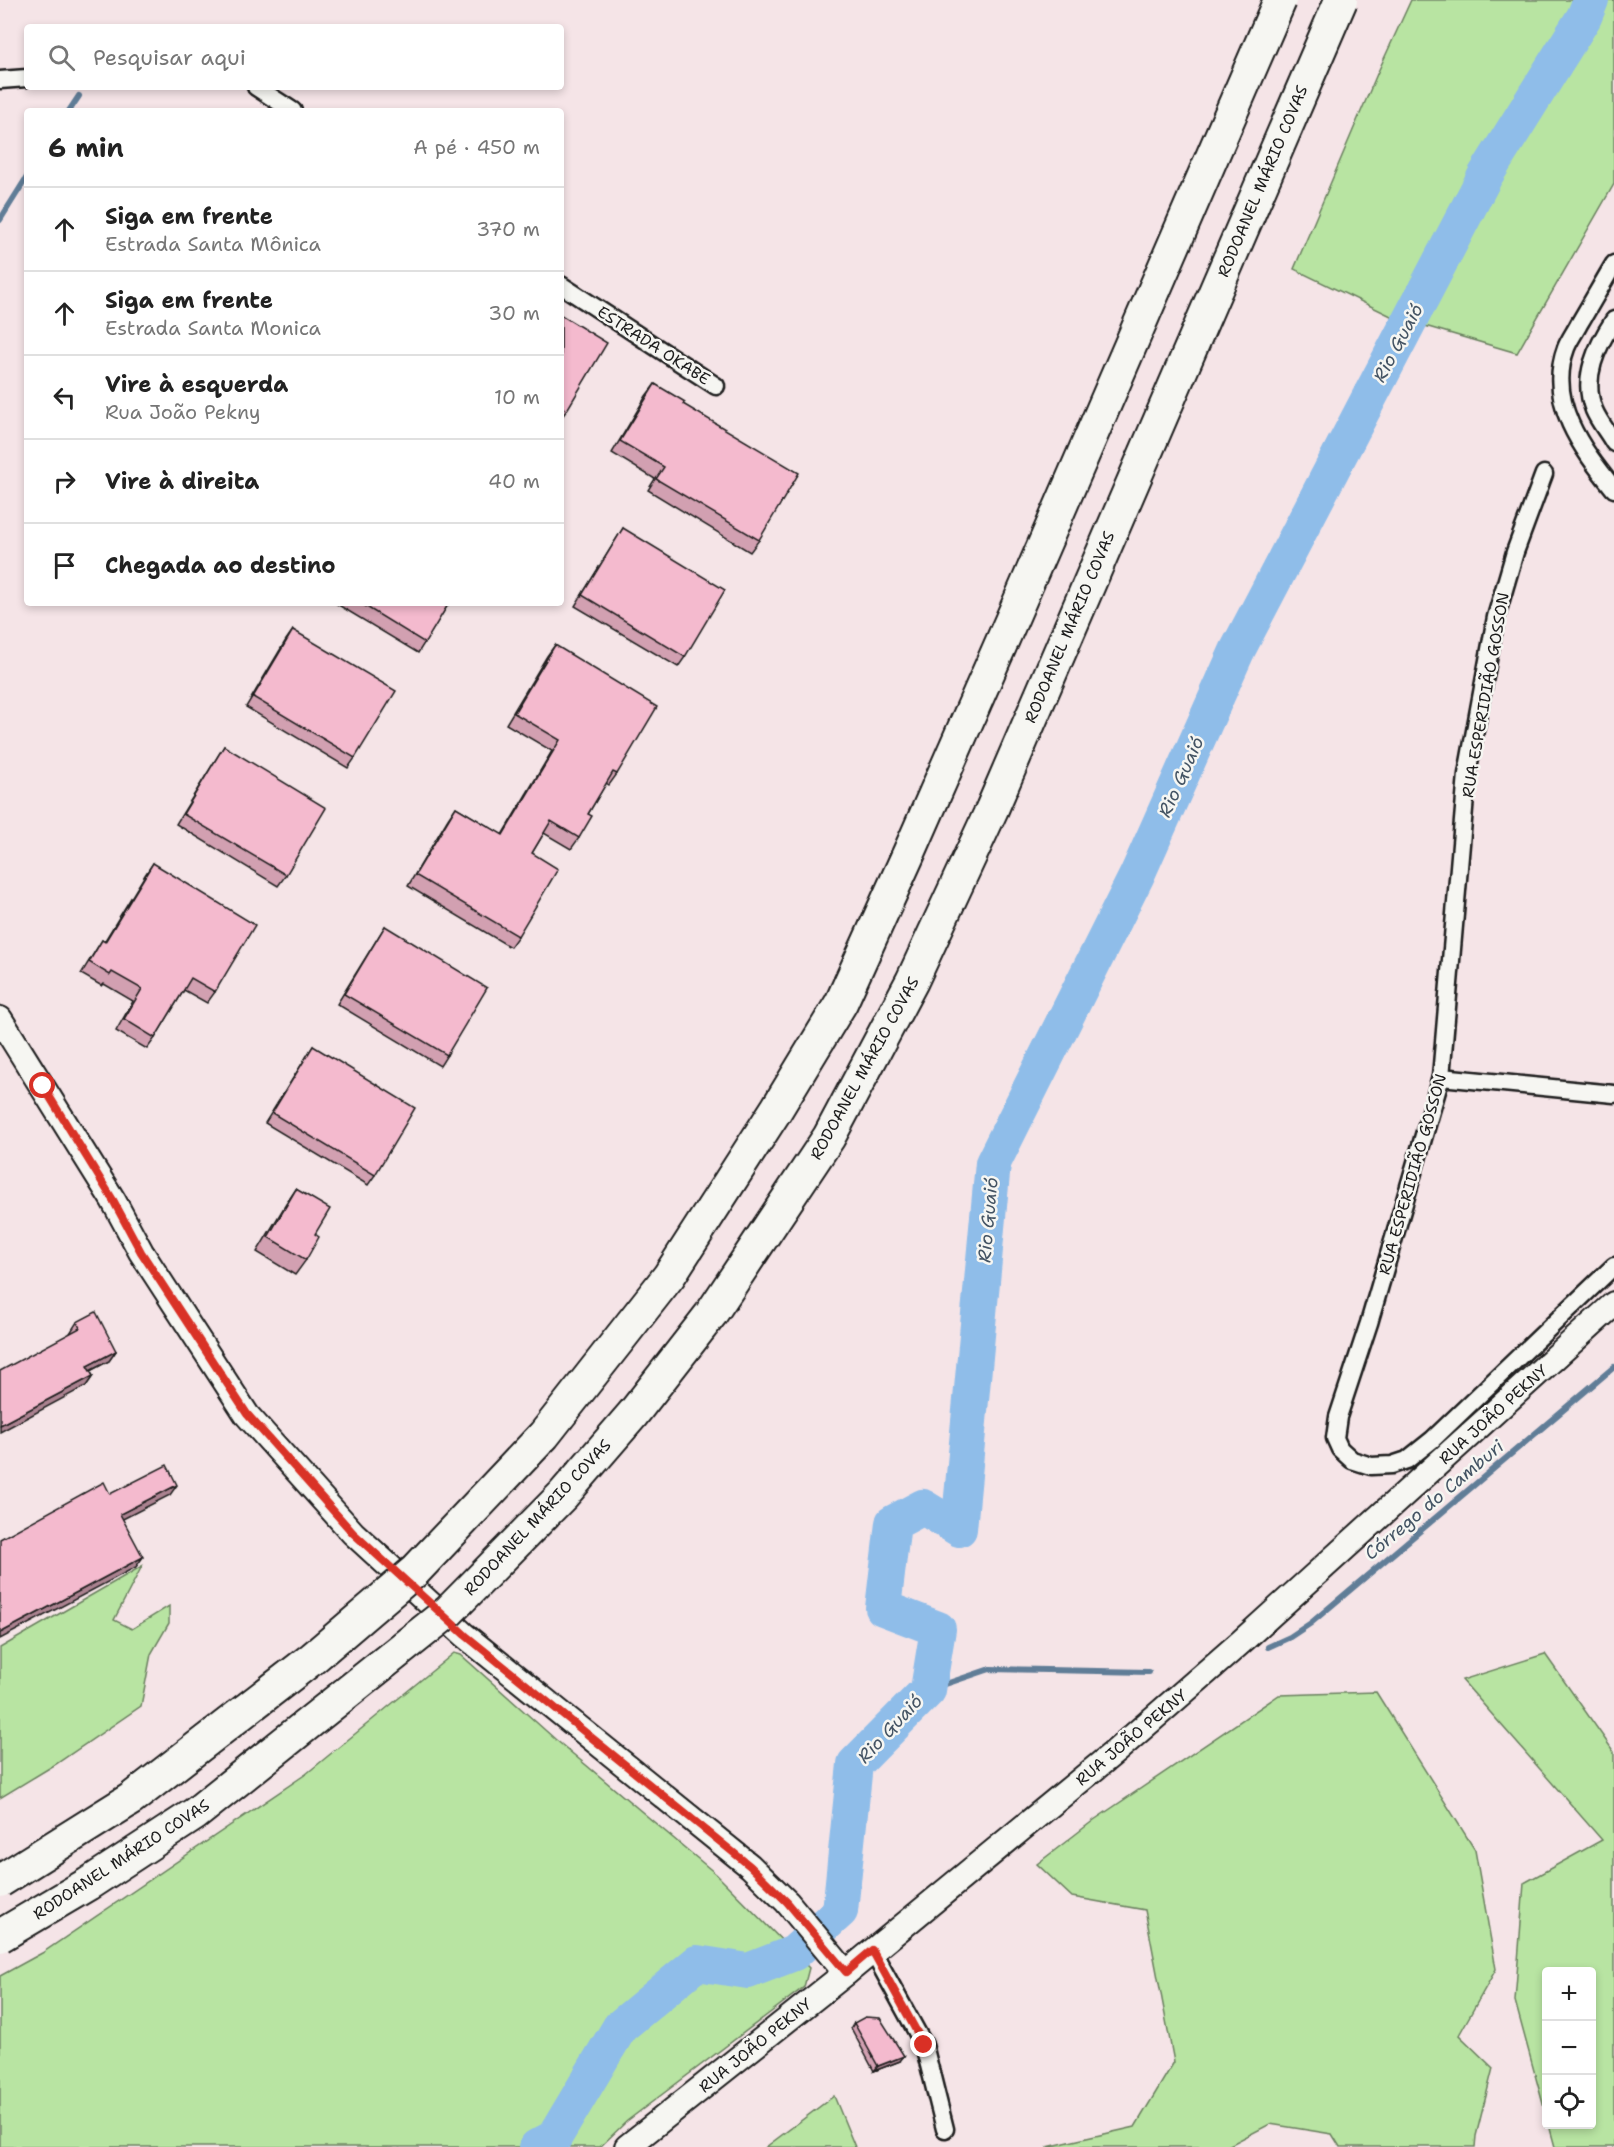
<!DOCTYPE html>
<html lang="pt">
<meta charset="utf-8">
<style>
:root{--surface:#fff;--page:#f6f6f6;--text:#222;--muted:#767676;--line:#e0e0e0}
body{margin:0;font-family:"Shantell Sans",sans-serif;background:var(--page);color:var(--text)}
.controls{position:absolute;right:18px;bottom:18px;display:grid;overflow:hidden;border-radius:6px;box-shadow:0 3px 9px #0003}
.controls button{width:54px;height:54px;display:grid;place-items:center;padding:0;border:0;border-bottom:2px solid var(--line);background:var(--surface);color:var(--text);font:30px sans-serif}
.stop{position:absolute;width:18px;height:18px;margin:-14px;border:4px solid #d93025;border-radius:50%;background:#fff}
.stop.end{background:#d93025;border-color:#fff;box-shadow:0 2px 6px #0008}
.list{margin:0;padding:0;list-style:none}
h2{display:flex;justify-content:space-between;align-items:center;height:78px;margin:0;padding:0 24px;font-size:26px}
h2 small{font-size:20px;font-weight:400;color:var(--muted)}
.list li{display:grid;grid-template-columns:39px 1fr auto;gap:18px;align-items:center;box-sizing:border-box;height:84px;padding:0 24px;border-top:2px solid var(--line)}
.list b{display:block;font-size:22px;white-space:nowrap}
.list p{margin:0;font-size:20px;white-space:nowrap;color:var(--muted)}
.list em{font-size:20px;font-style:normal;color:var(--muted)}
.icon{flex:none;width:33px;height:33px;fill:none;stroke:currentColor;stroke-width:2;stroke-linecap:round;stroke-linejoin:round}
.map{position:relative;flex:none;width:1614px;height:2147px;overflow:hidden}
.search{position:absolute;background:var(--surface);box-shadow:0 3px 9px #0003;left:24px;top:24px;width:540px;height:66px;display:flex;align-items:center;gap:15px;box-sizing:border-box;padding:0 21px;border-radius:6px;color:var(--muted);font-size:22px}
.panel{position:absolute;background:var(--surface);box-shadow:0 3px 9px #0003;left:24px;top:108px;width:540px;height:498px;border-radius:6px}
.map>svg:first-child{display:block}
.green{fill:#b8e4a2;stroke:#6a805f;stroke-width:1.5}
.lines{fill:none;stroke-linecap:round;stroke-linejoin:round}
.stream{stroke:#617d97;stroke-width:6}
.river{stroke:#8fbde9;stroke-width:36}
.street-casing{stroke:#1c1c1c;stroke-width:21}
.secondary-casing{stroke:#1c1c1c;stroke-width:28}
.street{stroke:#f6f6f2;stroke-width:16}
.secondary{stroke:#f6f6f2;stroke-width:24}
.highway-bridge-casing{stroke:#1c1c1c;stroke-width:36;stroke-linecap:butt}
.highway-bridge{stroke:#f6f6f2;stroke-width:32}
.wall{fill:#d2a0b1;stroke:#1c1c1c;stroke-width:1.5}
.shaded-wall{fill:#ab8290;stroke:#1c1c1c;stroke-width:1.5}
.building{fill:#f4bace;stroke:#1c1c1c;stroke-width:1.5}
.route{stroke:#d93025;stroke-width:8}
.labels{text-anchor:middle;stroke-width:5;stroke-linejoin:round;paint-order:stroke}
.street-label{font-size:16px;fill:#1c1c1c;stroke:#f6f6f2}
.water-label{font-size:18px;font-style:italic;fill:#445464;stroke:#f6f6f2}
</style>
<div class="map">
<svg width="1614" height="2147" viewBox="0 0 1614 2147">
<rect width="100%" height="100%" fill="#f5e4e7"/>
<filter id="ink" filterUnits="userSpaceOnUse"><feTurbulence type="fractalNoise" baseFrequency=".0167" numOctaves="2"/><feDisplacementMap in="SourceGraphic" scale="12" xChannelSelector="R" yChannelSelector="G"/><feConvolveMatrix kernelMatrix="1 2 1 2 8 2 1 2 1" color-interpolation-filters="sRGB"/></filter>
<g filter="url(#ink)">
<g class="green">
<polygon points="1411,0 1614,0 1614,184 1517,353 1391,316 1294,269 1377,74"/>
<polygon points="142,1566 114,1620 132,1629 169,1606 169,1623 151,1654 141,1706 56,1764 0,1798 0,1648"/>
<polygon points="454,1653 461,1655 555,1739 716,1874 809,1968 804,1987 627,2121 600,2147 0,2147 0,1976 42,1953 306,1774"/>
<polygon points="1545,1654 1614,1752 1614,2147 1555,2147 1549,2125 1592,2124 1592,1972 1546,1972 1546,2115 1515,2001 1524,1883 1602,1840 1462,1680"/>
<polygon points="1376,1692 1475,1850 1496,1969 1459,2035 1493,2068 1476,2136 1475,2147 1340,2147 1332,2134 1270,2124 1226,2147 1047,2147 1135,2127 1174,2062 1145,1910 1072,1897 1037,1864 1094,1820 1279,1695"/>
<polygon points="834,2096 855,2147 766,2147"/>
</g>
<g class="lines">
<g class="stream">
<polyline points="69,111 79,96"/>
<polyline points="0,220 27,177"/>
<polyline points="1268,1647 1290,1637 1311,1623 1614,1367"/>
<polyline points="928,1690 990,1669 1149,1672"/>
</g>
<polyline class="river" points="537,2147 554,2138 620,2027 697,1963 748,1971 794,1953 840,1911 855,1764 928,1690 938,1629 883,1608 893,1523 923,1507 959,1529 993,1163 1137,875 1237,651 1485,176 1584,17 1591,0"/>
<defs>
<g id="street">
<polyline points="0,80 27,78"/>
<polyline points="256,87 293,111"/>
<path d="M1614 264C1602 284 1591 304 1579 324 1575 332 1569 340 1566 348 1546 402 1582 449 1614 489"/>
<polyline points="561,285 716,386"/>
<path d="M1614 320C1597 346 1581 378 1594 410 1599 422 1608 432 1614 443"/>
<polyline points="1544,474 1515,552 1496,617 1467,774 1441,1077 1369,1323 1338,1417 1335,1438 1340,1449 1352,1460 1371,1466 1392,1465 1407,1460 1432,1440 1614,1266"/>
<polyline points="1441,1077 1614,1094"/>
<polyline points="872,1950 924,2045 945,2129"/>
</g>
<g id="secondary">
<polyline points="0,1019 113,1200 141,1252 247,1415 353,1533 464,1635 750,1866 787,1902 846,1973"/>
<polyline points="627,2147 846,1973 1116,1751 1241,1642 1614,1304"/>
</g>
</defs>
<use href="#street" class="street-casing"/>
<use href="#secondary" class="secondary-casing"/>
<use href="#street" class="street"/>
<use href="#secondary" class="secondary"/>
<defs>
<g id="highway-bridge">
<polyline points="0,1881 131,1799 313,1658 415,1571 544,1435 669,1276 776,1110 841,1003 909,853 1011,621 1280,0"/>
<polyline points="0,1936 88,1884 195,1814 449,1611 563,1495 633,1414 711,1314 829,1137 912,981 992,809 1341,0"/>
</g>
</defs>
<use href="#highway-bridge" class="highway-bridge-casing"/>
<use href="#highway-bridge" class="highway-bridge"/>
</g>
<g class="wall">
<polygon points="561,315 567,410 561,418"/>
<polygon points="655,384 683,404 759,540 750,552 648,490 655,479 612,453 646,396"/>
<polygon points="623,528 685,657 678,667 575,606"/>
<polygon points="335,603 449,603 418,653"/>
<polygon points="293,630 355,758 348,768 246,707 286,640"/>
<polygon points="555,645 617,774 609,785 606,783 588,814 579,838 571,849 544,833 532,853 518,936 510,947 408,886 448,819 456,807 502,835 552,751 506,724 547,656"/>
<polygon points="224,746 286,875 278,886 176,824"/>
<polygon points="153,863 215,992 207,1003 184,990 155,1038 147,1049 116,1031 133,1001 104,984 102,986 81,974 102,940 104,942 145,875"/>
<polygon points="385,926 447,1055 440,1066 337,1004"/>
<polygon points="313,1046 375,1175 368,1185 265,1123"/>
<polygon points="296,1189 315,1234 306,1260 295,1275 257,1252 286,1204"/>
<polygon points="77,1322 116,1351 109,1361 90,1371 93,1376 86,1386 70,1333"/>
<polygon points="854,2023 900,2061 874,2071 851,2028"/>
</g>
<g class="shaded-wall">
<polygon points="116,1351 109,1361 80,1376 87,1366"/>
<polygon points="93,1376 86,1386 0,1432 0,1425"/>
<polygon points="177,1485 170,1495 113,1524 120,1514"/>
<polygon points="143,1557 136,1567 0,1639 0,1633"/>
<polygon points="904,2056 900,2061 874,2071 878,2066"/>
</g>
<g class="building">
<polygon points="561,315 607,343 567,410 561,407"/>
<polygon points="655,384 685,402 683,404 799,473 759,540 656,479 664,467 620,441"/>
<polygon points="623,528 725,590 685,657 582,595"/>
<polygon points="360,603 449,603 425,643"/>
<polygon points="293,630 396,691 355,758 253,697"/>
<polygon points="555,645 657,707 617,774 613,772 588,814 592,816 579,838 551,821 532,853 558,869 518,936 415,875 456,807 503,835 560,740 514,713"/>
<polygon points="224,746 326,808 286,875 183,814"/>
<polygon points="153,863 255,925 215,992 191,978 155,1038 124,1019 142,989 112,972 110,975 89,962 102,940 105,942"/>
<polygon points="385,926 487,988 447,1055 344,994"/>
<polygon points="313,1046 415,1108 375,1175 272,1113"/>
<polygon points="296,1189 330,1209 315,1234 319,1237 306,1260 268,1237"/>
<polygon points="96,1312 116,1351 87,1366 93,1376 0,1425 0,1371 80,1328 77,1322"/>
<polygon points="167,1465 177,1485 120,1514 143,1557 0,1633 0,1539 104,1482 110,1494"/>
<polygon points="865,2017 880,2018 904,2056 878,2066 854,2023"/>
</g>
</g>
<g class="lines" filter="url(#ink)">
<polyline class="route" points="43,1086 113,1200 141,1252 247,1414 353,1533 465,1635 750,1866 787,1902 846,1972 872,1950 924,2045"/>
</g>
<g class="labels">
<g class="street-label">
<text transform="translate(1262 181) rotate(-67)" y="6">RODOANEL MÁRIO COVAS</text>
<text transform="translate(654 345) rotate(33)" y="6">ESTRADA OKABE</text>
<text transform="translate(1069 627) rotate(-67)" y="6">RODOANEL MÁRIO COVAS</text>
<text transform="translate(1485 695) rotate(-80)" y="6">RUA ESPERIDIÃO GOSSON</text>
<text transform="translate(864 1068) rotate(-61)" y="6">RODOANEL MÁRIO COVAS</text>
<text transform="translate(1412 1174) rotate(-74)" y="6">RUA ESPERIDIÃO GOSSON</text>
<text transform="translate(1493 1414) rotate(-42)" y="6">RUA JOÃO PEKNY</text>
<text transform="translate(537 1517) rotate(-47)" y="6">RODOANEL MÁRIO COVAS</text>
<text transform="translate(1131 1737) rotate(-40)" y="6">RUA JOÃO PEKNY</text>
<text transform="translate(121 1859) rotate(-33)" y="6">RODOANEL MÁRIO COVAS</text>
<text transform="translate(755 2045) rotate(-39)" y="6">RUA JOÃO PEKNY</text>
</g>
<g class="water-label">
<text transform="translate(1398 343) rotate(-62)" y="6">Rio Guaió</text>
<text transform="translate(1181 777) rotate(-66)" y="6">Rio Guaió</text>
<text transform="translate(988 1220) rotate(-85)" y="6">Rio Guaió</text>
<text transform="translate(1434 1500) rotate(-40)" y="6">Córrego do Camburi</text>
<text transform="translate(890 1729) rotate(-47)" y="6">Rio Guaió</text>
</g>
</g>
</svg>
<div class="controls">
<button>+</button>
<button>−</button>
<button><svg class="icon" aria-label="locate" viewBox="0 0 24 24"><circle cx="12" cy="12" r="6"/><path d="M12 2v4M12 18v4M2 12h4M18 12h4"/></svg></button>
</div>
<div class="stop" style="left:43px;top:1086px"></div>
<div class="stop end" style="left:924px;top:2045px"></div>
<div class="search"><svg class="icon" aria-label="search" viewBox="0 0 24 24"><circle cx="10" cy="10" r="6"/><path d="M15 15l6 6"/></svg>Pesquisar aqui</div>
<section class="panel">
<h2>6 min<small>A pé · 450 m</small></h2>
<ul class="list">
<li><svg class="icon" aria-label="ahead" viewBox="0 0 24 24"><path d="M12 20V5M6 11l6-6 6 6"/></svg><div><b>Siga em frente</b><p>Estrada Santa Mônica</p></div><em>370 m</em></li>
<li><svg class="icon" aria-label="ahead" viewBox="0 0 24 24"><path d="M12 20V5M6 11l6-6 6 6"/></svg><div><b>Siga em frente</b><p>Estrada Santa Monica</p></div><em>30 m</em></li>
<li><svg class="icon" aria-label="left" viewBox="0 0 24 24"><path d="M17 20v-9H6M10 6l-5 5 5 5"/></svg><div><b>Vire à esquerda</b><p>Rua João Pekny</p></div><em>10 m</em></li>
<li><svg class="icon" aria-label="right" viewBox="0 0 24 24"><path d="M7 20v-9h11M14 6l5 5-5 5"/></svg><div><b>Vire à direita</b></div><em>40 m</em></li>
<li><svg class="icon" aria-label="arrive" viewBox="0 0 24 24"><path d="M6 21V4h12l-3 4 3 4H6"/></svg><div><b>Chegada ao destino</b></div></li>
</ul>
</section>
</div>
